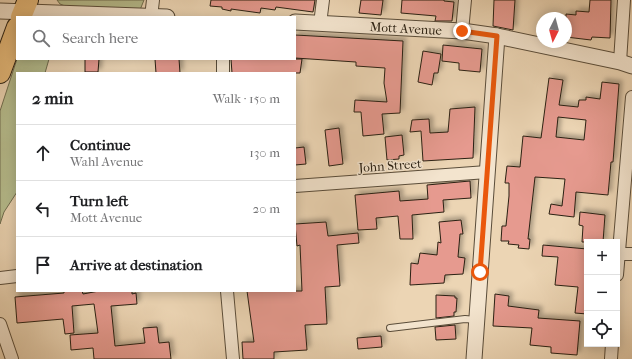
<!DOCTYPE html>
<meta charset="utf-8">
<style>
:root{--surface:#fff;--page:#f6f6f6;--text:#202124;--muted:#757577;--line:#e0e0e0}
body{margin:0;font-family:"IM FELL French Canon",serif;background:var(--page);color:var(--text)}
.controls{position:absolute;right:12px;bottom:12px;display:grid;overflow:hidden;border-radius:0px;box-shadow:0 2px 10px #0003}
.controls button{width:36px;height:36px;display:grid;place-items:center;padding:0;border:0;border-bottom:1px solid var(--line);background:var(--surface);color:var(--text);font:20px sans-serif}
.compass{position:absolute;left:536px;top:12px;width:36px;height:36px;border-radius:50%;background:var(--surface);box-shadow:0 2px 10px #0003;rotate:186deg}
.stop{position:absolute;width:12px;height:12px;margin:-9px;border:3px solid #ea580c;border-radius:50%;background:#fff}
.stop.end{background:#ea580c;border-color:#fff;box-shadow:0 1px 4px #0008}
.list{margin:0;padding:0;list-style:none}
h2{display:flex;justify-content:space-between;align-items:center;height:52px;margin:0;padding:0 16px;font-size:17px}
h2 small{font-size:13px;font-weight:400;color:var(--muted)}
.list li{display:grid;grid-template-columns:26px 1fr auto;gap:12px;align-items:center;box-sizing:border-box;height:56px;padding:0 16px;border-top:1px solid var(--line)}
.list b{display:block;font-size:15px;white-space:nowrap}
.list p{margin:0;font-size:13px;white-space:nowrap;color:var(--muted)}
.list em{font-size:13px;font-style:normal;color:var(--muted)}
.icon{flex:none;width:22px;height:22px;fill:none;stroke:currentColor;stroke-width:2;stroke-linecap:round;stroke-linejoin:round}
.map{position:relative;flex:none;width:632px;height:359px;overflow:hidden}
.search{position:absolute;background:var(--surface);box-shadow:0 2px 10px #0003;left:16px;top:16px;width:280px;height:44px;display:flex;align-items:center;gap:10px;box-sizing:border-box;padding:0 14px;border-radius:0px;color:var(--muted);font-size:15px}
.panel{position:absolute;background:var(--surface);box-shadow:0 2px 10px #0003;left:16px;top:72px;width:280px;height:220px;border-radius:0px}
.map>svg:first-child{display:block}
.green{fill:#b6bd8e;stroke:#706e50}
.building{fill:#e69a8f;stroke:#2a2012;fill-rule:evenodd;filter:url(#shadow)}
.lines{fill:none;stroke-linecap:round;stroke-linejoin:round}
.service-casing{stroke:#5a4d3a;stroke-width:8}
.minor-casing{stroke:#5a4d3a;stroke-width:14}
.tertiary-casing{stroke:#5a4d3a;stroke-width:17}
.trunk-casing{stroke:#2a2012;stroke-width:22}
.service{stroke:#f3e4ce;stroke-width:6}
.minor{stroke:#f3e4ce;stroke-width:12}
.tertiary{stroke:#f3e4ce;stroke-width:15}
.trunk{stroke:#e6ba7a;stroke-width:20}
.route{stroke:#ea580c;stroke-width:5}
.labels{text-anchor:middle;stroke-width:3;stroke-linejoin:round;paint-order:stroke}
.street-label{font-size:13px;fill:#2a2012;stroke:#f3e4ce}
</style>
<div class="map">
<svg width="632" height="359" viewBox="0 0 632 359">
<defs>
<filter id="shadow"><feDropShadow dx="3.5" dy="-3.5" stdDeviation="2" flood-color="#0004"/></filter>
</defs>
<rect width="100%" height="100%" fill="#ecd5b4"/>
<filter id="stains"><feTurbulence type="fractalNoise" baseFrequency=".005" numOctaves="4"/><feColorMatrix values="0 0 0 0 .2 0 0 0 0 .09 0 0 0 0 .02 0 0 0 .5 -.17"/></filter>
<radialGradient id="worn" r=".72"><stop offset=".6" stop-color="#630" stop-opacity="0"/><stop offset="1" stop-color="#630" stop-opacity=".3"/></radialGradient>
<g class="green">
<polygon points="57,0 144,0 140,10 70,8 60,4"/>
<polygon points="17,59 49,59 45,73 17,73 17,192 4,212 0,224 0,111"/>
</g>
<g class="building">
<polygon points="211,0 315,0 313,12 276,7 275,10 261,8 260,13 231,9 231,11 222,9 222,7 210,6"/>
<polygon points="361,0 383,0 381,15 359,13"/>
<polygon points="402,0 444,0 444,1 454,2 452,21 435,21 436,16 401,13"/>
<polygon points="494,0 515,0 513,30 493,26"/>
<polygon points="590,0 611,0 610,38 592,37 591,40 566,37 566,14 576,15 576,11 589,12"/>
<polygon points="295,35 403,41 400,113 382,114 384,134 363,136 361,112 354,112 355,100 387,102 384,83 385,68 356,66 356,62 295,58"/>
<polygon points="443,45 482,49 480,72 459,70 459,63 442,61"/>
<polygon points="423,51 441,54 438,73 434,73 432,85 418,82"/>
<polygon points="85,59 99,59 98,72 85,72"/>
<polygon points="155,59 179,59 180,73 156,73"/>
<polygon points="231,59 302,59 300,73 232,73"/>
<path d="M549 78 563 80 559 105 578 107 579 100H586V97L600 99 602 82 619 84 613 162H611L608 195 576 192 574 217 549 214 551 204 562 206 565 179 535 177 528 239H530L529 249 518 248 519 245 508 244 509 241H501L502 226H506L509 196V183H505L507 166 520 167 523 136 541 138ZM558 117 586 120 584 140 556 137Z"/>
<polygon points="475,107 473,158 423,161 421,131 410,132 412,120 429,119 430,133 448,132 450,109"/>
<polygon points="339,128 343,164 329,166 325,130"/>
<polygon points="402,135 404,155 399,156 399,159 387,160 385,137"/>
<polygon points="304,147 306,164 295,165 295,148"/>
<polygon points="470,181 471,198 443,200 444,212 412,215 413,239 400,239 398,216 376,218 377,229 358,230 355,195 399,191 400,201 428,199 427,185"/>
<polygon points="580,212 605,215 603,242 582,242 583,226 579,225"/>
<polygon points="461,220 463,234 460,234 458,257 465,258 463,274 445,275 444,283 410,285 411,263 418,264 420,253 437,255 438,242 441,243 439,222"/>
<polygon points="326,222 328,236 358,233 359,243 337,245 340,286 325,287 327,324 305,325 307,350 274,352 274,359 243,359 242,342 254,342 247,291 302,291 300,245 297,246 295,224"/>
<polygon points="543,245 587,249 587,314 575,313 578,287 555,285 558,257 542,256"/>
<polygon points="64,291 82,291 83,294 99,291 132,291 132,294 136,293 137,304 111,306 115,346 145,343 143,328 157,327 159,343 169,342 171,359 94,359 93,348 71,350 70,335 98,333 94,304 72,306 74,333 65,334 63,319 17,323 15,297 64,293"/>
<polygon points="495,294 509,296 508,306 539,310 538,318 580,321 577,355 551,353 551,347 530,345 532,328 493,326"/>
<polygon points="436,295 455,296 455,298 457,298 456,312 454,312 454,316 436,318"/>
<polygon points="455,325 456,339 436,340 435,327"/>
<polygon points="381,336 382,347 358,349 357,338"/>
</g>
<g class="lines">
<defs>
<polyline id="service" points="390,328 465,319 476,320"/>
<g id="minor">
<polyline points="151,17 153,0"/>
<polyline points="320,24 323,0"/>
<polyline points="462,31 465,0"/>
<polyline points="223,59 223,73"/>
<polyline points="620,62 624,0"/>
<polyline points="295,186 487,172"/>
<polyline points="618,254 632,254"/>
<polyline points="617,275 632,97"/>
<polyline points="0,278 17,276"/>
<polyline points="227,291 233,359"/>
<polyline points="0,324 12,359"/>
<polyline points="611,359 612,344"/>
</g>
<g id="tertiary">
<polyline points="0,11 167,17"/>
<path id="s1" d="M295 22 462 31 497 36 620 62 632 66"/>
<polyline points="474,359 497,36"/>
</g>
<g id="trunk">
<polyline points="21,17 28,0"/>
<polyline points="0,73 17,27"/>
</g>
</defs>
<use href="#service" class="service-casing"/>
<use href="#minor" class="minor-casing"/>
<use href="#tertiary" class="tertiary-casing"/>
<use href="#trunk" class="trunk-casing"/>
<use href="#service" class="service"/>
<use href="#minor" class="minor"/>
<use href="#tertiary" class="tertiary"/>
<use href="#trunk" class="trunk"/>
</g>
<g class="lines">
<polyline class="route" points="462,31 497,36 480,272"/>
</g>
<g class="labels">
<g class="street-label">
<text dy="5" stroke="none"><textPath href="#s1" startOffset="111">Mott Avenue</textPath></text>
<text transform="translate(390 165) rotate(-4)" y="5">John Street</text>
</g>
</g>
<rect width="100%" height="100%" filter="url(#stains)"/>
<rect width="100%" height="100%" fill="url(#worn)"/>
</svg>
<div class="controls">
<button>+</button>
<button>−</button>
<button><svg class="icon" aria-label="locate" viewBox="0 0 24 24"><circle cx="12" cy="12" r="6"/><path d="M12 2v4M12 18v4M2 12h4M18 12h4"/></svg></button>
</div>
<svg class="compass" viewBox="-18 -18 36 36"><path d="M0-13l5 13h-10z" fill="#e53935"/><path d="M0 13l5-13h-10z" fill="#757577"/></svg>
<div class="stop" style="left:480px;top:272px"></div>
<div class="stop end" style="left:462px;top:31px"></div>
<div class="search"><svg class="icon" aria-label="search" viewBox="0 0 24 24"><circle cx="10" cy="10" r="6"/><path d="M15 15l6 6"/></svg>Search here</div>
<section class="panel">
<h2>2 min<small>Walk · 150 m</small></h2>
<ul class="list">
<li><svg class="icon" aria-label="ahead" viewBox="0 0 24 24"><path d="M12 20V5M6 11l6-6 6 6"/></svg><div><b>Continue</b><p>Wahl Avenue</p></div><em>130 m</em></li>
<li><svg class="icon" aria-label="left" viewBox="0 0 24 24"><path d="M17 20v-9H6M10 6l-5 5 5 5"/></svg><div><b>Turn left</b><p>Mott Avenue</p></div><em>20 m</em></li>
<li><svg class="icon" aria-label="arrive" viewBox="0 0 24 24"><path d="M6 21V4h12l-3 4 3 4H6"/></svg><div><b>Arrive at destination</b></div></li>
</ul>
</section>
</div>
